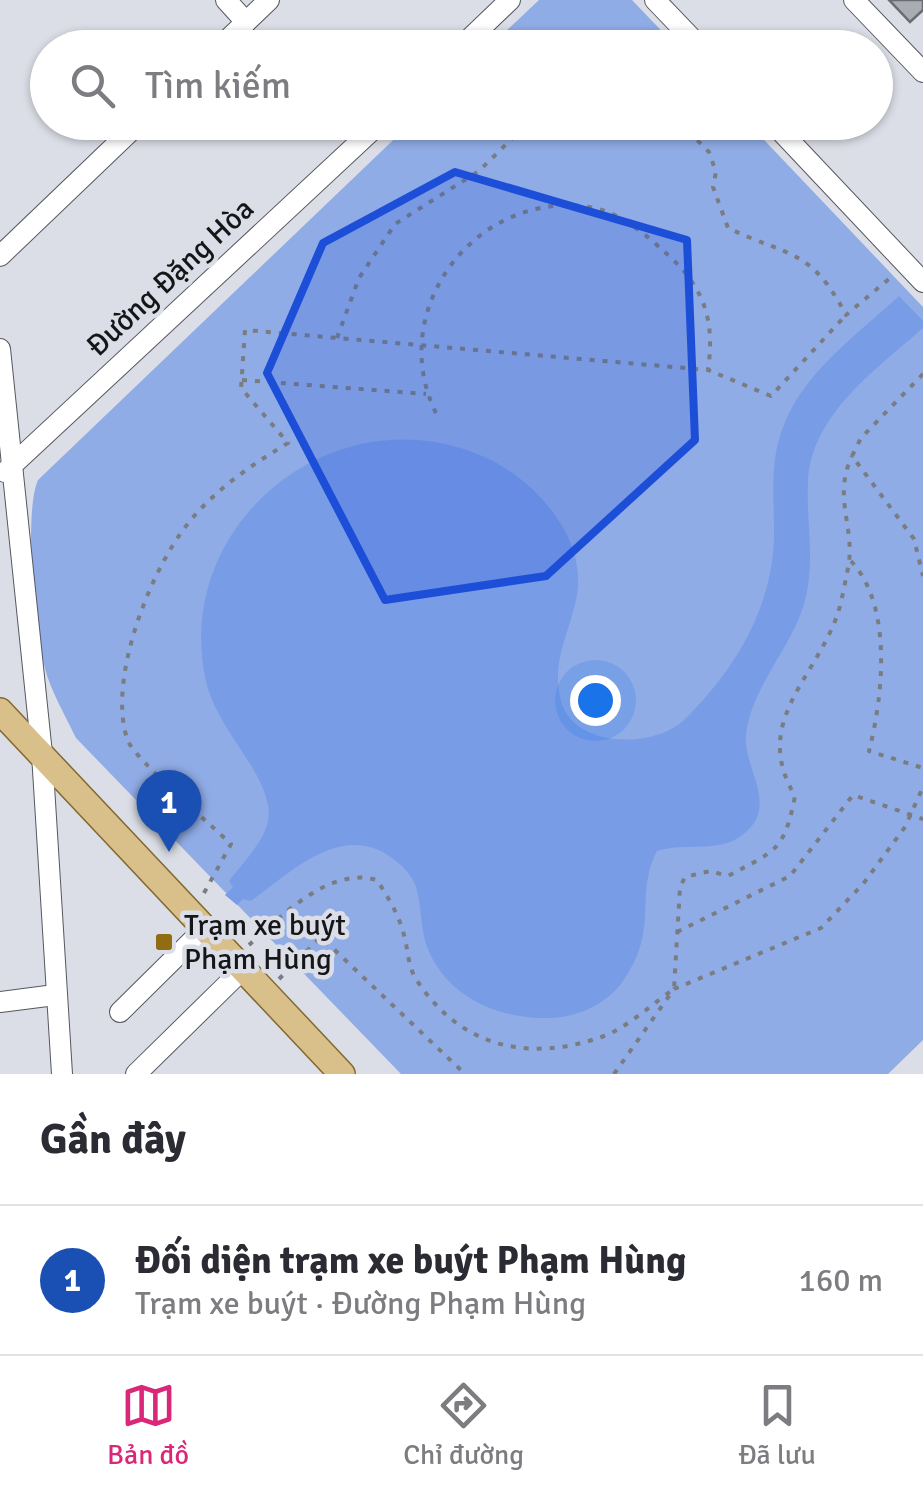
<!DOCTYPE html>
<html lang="vi">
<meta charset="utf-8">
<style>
:root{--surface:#fff;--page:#f2f2f3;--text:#2b2b33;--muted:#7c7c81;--line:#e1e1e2;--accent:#db2777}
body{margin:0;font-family:Signika,sans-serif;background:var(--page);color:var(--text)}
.you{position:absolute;left:595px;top:700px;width:35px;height:35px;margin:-25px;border:8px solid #fff;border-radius:50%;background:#1a73e8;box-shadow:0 0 0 15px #1a73e833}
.badge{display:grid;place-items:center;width:65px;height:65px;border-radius:50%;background:var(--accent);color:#fff;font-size:32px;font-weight:700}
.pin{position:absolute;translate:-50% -82px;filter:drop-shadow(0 2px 5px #0008)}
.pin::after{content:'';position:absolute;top:52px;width:35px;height:30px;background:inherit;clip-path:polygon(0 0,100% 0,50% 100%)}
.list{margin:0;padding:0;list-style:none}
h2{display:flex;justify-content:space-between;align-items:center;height:130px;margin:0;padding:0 40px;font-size:42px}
h2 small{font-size:32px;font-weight:400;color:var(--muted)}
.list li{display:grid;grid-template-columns:65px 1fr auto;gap:30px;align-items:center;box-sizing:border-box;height:150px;padding:0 40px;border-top:2px solid var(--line)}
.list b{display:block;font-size:38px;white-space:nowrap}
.list p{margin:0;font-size:32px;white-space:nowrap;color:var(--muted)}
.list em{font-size:32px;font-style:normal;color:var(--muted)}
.icon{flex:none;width:55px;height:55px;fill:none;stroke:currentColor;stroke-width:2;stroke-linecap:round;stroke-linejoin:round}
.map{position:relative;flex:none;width:923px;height:1074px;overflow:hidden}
.search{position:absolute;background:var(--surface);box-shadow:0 2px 8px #0004;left:30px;right:30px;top:30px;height:110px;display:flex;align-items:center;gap:25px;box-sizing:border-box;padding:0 35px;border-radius:55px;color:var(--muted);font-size:38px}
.sheet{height:280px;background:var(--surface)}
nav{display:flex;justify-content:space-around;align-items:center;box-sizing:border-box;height:140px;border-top:2px solid var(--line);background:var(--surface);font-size:28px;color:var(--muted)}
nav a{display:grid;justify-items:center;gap:5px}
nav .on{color:var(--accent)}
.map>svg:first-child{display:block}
.green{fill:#90ace6}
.water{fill:#799ce7}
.building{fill:#a9acb3;stroke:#696d73;stroke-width:2.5}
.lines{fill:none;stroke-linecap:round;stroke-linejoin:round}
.minor-casing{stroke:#55585f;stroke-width:22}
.major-casing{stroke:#83692f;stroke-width:28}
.path{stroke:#797c81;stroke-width:4;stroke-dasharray:5 8;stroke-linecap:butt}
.minor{stroke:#fff;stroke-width:20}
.major{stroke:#d9c08a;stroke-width:25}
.marked{fill:#1d4ed8;fill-opacity:0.2;stroke:#1d4ed8;stroke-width:8;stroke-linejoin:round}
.poi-dot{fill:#906c12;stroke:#dbdee6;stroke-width:4}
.labels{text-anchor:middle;stroke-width:9;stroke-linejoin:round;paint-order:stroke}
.street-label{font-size:30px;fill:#141618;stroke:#dbdee6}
.poi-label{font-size:30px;fill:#141618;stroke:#dbdee6;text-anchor:start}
</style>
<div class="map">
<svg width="923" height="1074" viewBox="0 0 923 1074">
<rect width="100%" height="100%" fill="#dbdee6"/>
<g class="green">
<polygon points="539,0 632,0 677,47 489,47"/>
<path d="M411 123H748L923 307V1040L888 1074H401L76 738C67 719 56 700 49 681 35 644 23 514 38 480Z"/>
</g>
<path class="water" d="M899 296 923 321V328C877 369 811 414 808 482 806 524 816 563 804 604 791 649 751 687 746 735 743 766 776 802 749 829 724 856 689 841 657 851 634 895 660 929 623 981 607 1004 578 1017 551 1018 500 1020 447 998 427 947 420 927 422 906 416 887 412 875 402 865 392 858 342 821 291 872 251 901L243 899 237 905 225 895 233 887 229 881C245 859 274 834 268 805 260 763 215 727 205 677 174 521 336 393 482 456 534 478 590 539 576 600 568 637 551 662 561 701 573 748 654 749 684 720 736 669 775 604 774 530 774 490 769 458 786 420 807 370 860 332 899 296Z"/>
<polygon class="building" points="889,0 923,0 923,10 910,22"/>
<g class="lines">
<defs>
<g id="minor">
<polyline points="226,0 246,22"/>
<polyline points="655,0 701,48"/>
<polyline points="854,0 923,72"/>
<polyline points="219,48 269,0"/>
<polyline points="460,48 510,0"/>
<polyline points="772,122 923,282"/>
<polyline points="0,256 140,122"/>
<polyline points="0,349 42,754 62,1074"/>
<polyline points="5,472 381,122"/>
<polyline points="0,1002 55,995"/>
<polyline points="120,1012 204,929"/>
<polyline points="136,1074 243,969"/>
</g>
<polyline id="major" points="0,711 342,1074"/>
</defs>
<use href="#minor" class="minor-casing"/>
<use href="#major" class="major-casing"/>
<g class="path">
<path d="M580 122C602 132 619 128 641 122"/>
<path d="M679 122 709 152 716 172 713 187 728 228C789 257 811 248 846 315L890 278"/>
<polyline points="337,338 359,278 395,224 479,171 529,122"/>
<polyline points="923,374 861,438 852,456 914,539 923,576"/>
<polyline points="242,380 426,394"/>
<path d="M436 413C385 310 476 190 589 207 619 211 646 235 667 254 705 288 715 321 708 370"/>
<path d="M851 561C893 606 883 696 869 751L923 768"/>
<path d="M204 893 231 844C211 825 136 760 128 741 105 680 154 558 197 513 223 484 255 463 288 443L241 388 245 330 708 370 771 396 846 315"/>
<polyline points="677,932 790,876 853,795 923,819"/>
<path d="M249 945C281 916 330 866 377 880 388 897 399 915 404 935 408 949 408 967 416 979 460 1048 530 1063 604 1036 628 1027 652 1004 674 989L680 887 685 877 710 871 728 876C776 850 784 852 795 796 751 722 815 680 838 613 842 600 845 583 848 568 856 528 832 498 852 456"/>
<polyline points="279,979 321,937 465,1074"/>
<polyline points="614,1074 674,989 821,928 863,884 905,827 923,787"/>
</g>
<use href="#minor" class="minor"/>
<use href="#major" class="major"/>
</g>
<path class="marked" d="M455 172 687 240 695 440 546 576 385 600 267 373 323 243Z"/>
<rect class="poi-dot" x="154" y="932" width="20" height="20" rx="5"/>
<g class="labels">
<g class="street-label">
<text transform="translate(170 277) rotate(-43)" y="10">Đường Đặng Hòa</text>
</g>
<g class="poi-label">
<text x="184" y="935">Trạm xe buýt<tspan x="184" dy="34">Phạm Hùng</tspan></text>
</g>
</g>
</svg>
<div class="you"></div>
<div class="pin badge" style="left:169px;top:852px;background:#1a4fb4">1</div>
<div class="search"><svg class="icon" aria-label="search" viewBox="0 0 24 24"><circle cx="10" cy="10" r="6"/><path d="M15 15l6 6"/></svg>Tìm kiếm</div>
</div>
<section class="sheet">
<h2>Gần đây<small></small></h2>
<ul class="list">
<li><span class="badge" style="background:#1a4fb4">1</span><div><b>Đối diện trạm xe buýt Phạm Hùng</b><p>Trạm xe buýt · Đường Phạm Hùng</p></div><em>160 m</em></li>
</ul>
</section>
<nav>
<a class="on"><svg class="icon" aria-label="map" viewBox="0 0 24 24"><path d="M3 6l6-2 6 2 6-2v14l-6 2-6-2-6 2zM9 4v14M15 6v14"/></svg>Bản đồ</a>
<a><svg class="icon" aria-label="directions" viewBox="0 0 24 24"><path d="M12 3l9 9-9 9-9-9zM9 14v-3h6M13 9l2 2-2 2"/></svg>Chỉ đường</a>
<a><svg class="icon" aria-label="saved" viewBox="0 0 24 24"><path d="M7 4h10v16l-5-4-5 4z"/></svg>Đã lưu</a>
</nav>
